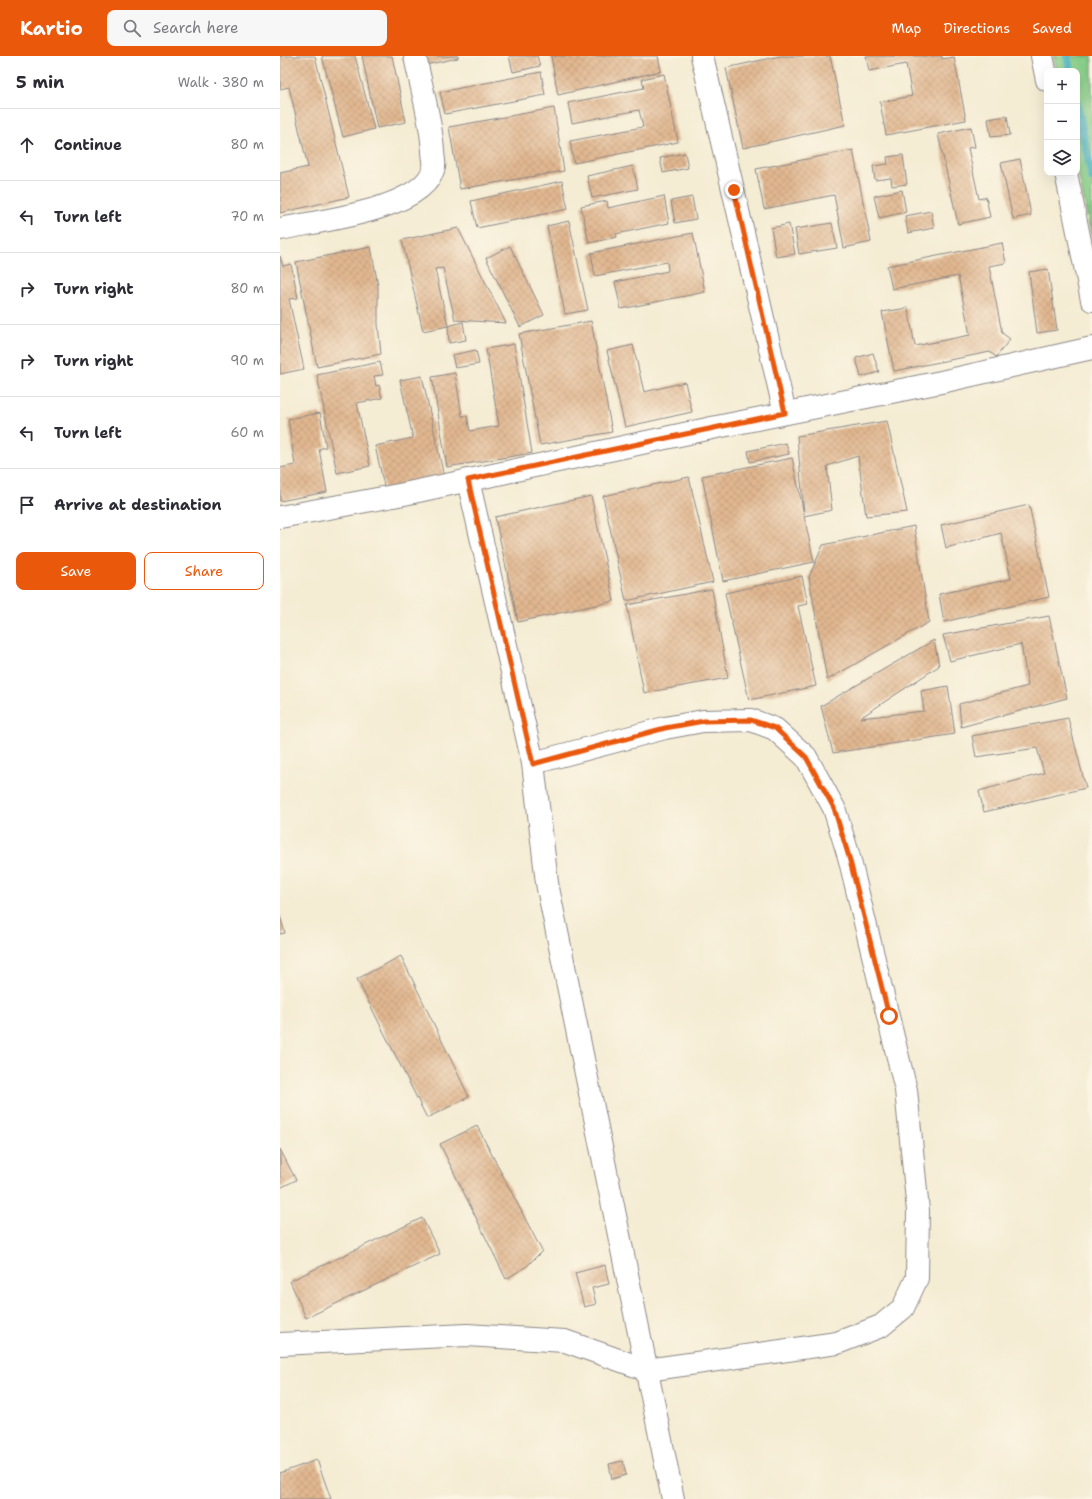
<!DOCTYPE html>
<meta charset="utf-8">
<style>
:root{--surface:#fff;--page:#f7f7f7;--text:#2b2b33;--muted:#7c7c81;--line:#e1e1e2;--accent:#ea580c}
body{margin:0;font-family:"Shantell Sans",sans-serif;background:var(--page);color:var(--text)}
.controls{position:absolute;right:12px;top:12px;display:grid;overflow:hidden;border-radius:8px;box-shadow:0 4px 16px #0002}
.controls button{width:36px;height:36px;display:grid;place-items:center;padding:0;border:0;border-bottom:1px solid var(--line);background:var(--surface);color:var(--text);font:20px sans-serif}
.stop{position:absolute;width:12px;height:12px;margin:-9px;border:3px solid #ea580c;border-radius:50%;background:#fff}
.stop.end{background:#ea580c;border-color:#fff;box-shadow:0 1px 4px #0008}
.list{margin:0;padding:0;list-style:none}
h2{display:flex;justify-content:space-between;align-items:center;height:52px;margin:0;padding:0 16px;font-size:17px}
h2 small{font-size:13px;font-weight:400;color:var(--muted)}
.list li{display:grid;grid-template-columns:26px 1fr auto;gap:12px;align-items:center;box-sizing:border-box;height:72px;padding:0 16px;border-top:1px solid var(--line)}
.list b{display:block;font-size:15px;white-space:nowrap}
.list em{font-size:13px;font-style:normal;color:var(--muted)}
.actions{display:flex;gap:8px;padding:12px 16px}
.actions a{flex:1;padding:9px 0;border:1px solid var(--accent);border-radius:8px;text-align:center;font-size:14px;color:var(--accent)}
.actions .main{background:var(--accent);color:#fff}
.icon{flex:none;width:22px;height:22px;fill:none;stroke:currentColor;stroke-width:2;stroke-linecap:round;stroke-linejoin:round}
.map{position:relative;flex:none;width:812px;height:1443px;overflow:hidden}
header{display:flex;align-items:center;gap:24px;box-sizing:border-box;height:56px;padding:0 20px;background:var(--accent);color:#fff}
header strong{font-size:19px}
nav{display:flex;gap:22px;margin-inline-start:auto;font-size:14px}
.search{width:280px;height:36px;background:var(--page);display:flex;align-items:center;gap:10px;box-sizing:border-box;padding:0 14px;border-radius:8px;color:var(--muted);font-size:15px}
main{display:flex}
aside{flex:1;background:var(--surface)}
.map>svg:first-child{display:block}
.green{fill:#86cd87;stroke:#547861}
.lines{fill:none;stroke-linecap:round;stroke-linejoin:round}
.stream{stroke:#44b2c1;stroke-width:8}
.building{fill:url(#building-cross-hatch)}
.street-casing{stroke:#8b8787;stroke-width:24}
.secondary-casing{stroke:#8b8787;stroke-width:24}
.street{stroke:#fff;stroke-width:22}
.secondary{stroke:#fff;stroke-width:22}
.route{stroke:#ea580c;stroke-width:5}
</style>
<header>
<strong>Kartio</strong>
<div class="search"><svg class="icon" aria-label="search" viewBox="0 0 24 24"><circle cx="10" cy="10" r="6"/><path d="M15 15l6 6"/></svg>Search here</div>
<nav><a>Map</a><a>Directions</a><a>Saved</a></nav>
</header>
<main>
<aside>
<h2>5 min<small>Walk · 380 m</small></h2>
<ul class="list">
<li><svg class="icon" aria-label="ahead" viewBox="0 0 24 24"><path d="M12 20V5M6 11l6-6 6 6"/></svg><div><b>Continue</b></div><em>80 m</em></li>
<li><svg class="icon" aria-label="left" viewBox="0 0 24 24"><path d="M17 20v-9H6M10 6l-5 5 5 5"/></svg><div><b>Turn left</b></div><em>70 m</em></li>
<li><svg class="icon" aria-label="right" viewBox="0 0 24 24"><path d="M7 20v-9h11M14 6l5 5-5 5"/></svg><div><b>Turn right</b></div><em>80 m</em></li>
<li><svg class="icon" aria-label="right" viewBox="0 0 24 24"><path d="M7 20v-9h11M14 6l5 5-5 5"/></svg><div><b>Turn right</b></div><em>90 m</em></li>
<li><svg class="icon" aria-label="left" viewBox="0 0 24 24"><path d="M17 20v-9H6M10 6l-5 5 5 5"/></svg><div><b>Turn left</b></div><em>60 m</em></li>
<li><svg class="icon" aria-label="arrive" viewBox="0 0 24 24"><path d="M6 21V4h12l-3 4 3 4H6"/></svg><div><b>Arrive at destination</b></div></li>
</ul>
<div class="actions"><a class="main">Save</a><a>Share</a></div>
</aside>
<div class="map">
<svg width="812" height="1443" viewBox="0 0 812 1443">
<defs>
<pattern id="building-cross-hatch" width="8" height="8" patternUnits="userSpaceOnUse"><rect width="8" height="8" fill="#e1b790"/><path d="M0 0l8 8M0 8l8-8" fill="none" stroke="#c19d7d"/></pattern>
</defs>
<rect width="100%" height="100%" fill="#fcf5e5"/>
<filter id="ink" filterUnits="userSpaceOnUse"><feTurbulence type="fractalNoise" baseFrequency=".025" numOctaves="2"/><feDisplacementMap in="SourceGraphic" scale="8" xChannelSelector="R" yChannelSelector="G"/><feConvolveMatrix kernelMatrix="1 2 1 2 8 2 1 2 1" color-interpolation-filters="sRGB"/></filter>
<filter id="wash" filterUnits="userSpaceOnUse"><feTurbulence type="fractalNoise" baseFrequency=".012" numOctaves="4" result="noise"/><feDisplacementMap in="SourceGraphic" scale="16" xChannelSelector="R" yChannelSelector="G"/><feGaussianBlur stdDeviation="0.9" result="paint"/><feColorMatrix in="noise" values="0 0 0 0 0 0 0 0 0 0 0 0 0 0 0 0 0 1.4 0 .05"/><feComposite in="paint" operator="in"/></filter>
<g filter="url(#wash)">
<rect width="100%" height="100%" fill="#f4ecd3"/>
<polygon class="green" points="773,0 812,0 812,183 797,112 797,15 777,15"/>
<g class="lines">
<g class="stream">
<polyline points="787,0 790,15"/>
<polyline points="797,48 812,122"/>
</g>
</g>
<g id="blocks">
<g class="building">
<polygon points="0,0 35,0 69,141 0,157 0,117 28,111 9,31 0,33"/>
<polygon points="42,0 75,0 94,73 63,81"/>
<polygon points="82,0 112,0 126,66 97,72"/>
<polygon points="143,0 178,0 178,2 145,9"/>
<polygon points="229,0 257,0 260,10 233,16"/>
<polygon points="271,0 378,0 381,15 278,39"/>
<polygon points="500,0 550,0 565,69 463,92 446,12"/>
<polygon points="586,0 662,0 662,3 674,1 686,64 606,79 600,46 632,40 626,8 589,15"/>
<polygon points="261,16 265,39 165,58 160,36"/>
<polygon points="384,18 398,86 294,107 290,85 363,71 359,54 292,67 288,47 364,32 362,23"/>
<polygon points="274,52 284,115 180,133 169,71"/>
<polygon points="727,60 730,79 711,81 708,63"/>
<polygon points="691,71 695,91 688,92 699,143 706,141 710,161 678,168 658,78"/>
<polygon points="573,94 591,186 564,192 554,139 484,153 476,113"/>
<polygon points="405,97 408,112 383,117 380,102"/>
<polygon points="623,99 627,128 612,130 611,122 595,124 593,110 608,108 607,101"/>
<polygon points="740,103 751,159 733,163 721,107"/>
<polygon points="353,110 358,133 312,142 307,120"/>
<polygon points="282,125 288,153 197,172 191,145"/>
<polygon points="622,134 626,156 599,162 594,140"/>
<polygon points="384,140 389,167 336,178 337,181 309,187 301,150 327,145 328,152"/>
<polygon points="412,141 416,163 395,167 391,145"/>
<polygon points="651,155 654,172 628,177 625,160"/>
<polygon points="289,165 308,254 285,258 267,170"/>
<polygon points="552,167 557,192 519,198 515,173"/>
<polygon points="509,168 515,198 496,201 491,172"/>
<polygon points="178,172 226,267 175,264 163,212 155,213 168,270 143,275 122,184"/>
<polygon points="413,177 425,236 341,253 335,226 388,215 387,206 315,220 311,197"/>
<polygon points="722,187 726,207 709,210 722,277 730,283 716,301 710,296 614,315 602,256 628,252 635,290 690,279 678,220 612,233 607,210"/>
<polygon points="230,190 264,259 240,271 206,202"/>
<polygon points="91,191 98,230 98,269 101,298 37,311 16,206"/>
<polygon points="0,200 3,210 11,208 18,242 9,243 24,313 0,318"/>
<polygon points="768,213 777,274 757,277 749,216"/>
<polygon points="311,265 332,376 260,389 239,278"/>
<polygon points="183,266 186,284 169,287 168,270"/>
<polygon points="234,288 252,397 167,411 152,321 175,317 182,360 187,360 190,375 219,370 206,293"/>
<polygon points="353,289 364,336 405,326 412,356 345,371 327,295"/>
<polygon points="196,294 199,308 175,312 172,299"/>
<polygon points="593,297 599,316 581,321 576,302"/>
<polygon points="100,306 103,319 94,320 96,330 99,329 102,342 77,347 90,410 57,417 37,319"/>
<polygon points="142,320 164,421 105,434 95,390 133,382 120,324"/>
<polygon points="40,357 46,391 39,393 47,436 0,445 0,412 15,409 8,363"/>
<polygon points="607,365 627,456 586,460 578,400 547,410 552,454 524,460 534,506 443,525 422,420 512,402 524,458 517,380"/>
<polygon points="506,387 509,398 470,406 468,395"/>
<polygon points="409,421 433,526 346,545 323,440"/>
<polygon points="311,440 334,545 238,566 215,461"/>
<polygon points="749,449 769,541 664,566 659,538 731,523 721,477 666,492 661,469"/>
<polygon points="634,470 649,566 547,624 529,521 543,489"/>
<polygon points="522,520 528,548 518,550 536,630 469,644 445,537"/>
<polygon points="432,533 448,622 364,637 347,549"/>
<polygon points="769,560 787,642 681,671 679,648 748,630 741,588 670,605 663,579"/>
<polygon points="654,584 659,610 580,662 644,655 641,635 668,630 675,678 553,697 541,650"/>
<polygon points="788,662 806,732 704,756 699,735 764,717 757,692 696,701 692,680"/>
<polygon points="0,860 5,877 0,878"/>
<polygon points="121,900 189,1041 147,1062 77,923"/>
<polygon points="197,1070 262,1195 247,1210 226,1223 160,1088"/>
<polygon points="0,1093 16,1124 0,1132"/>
<polygon points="142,1162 160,1198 26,1262 10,1225"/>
<polygon points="325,1209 329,1228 312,1232 316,1248 304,1251 295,1217"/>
<polygon points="37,1404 51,1443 0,1443 0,1417"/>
<polygon points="343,1405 346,1419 332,1423 329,1408"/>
</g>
</g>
</g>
<g filter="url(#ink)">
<use href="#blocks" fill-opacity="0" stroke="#8b8787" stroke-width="1"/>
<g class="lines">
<defs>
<g id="street">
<polyline points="422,0 505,357"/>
<path d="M0 173C37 165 145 154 154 111 155 106 153 100 153 95 151 63 141 31 135 0"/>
<polyline points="188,424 253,707 267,827 393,1443"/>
<polyline points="0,461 124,438 432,372 661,326 812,292"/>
<polyline points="0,1288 187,1279 285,1285 367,1314 557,1287 601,1270 623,1252 637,1222 638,1155 626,1034 569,801 554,752 526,701 495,673 471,664 423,665 385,672 253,707"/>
</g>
<g id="secondary">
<polyline points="762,0 767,24"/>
<polyline points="786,117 812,244"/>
</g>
</defs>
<use href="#street" class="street-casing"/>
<use href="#secondary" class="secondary-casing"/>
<use href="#street" class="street"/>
<use href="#secondary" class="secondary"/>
</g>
</g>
<g class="lines" filter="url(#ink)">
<polyline class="route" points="454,134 505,357 188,424 253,708 385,672 424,665 471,664 495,672 526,701 554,752 569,801 609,960"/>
</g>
</svg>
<div class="controls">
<button>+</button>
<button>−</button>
<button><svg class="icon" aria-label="layers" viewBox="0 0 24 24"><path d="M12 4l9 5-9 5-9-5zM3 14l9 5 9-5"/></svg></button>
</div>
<div class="stop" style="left:609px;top:960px"></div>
<div class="stop end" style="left:454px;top:134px"></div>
</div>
</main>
